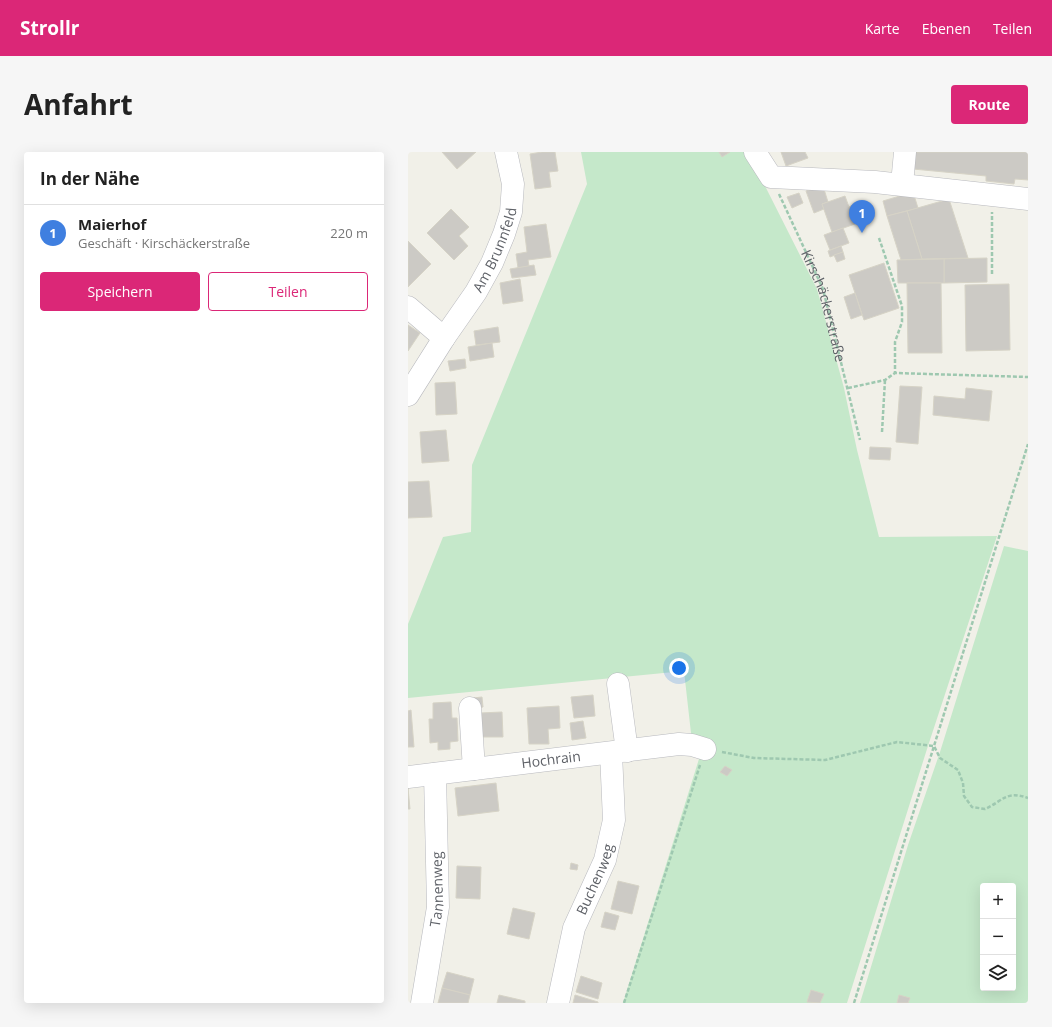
<!DOCTYPE html>
<html lang="de">
<meta charset="utf-8">
<style>
:root{--surface:#fff;--page:#f6f6f6;--text:#222;--muted:#767676;--line:#e0e0e0;--accent:#db2777}
body{margin:0;font-family:"Open Sans",sans-serif;background:var(--page);color:var(--text)}
.controls{position:absolute;right:12px;bottom:12px;display:grid;overflow:hidden;border-radius:4px;box-shadow:0 4px 16px #0002}
.controls button{width:36px;height:36px;display:grid;place-items:center;padding:0;border:0;border-bottom:1px solid var(--line);background:var(--surface);color:var(--text);font:20px sans-serif}
.you{position:absolute;left:271px;top:516px;width:14px;height:14px;margin:-10px;border:3px solid #fff;border-radius:50%;background:#1a73e8;box-shadow:0 0 0 6px #1a73e833}
.badge{display:grid;place-items:center;width:26px;height:26px;border-radius:50%;background:var(--accent);color:#fff;font-size:13px;font-weight:700}
.pin{position:absolute;translate:-50% -33px;filter:drop-shadow(0 1px 2px #0008)}
.pin::after{content:'';position:absolute;top:21px;width:14px;height:12px;background:inherit;clip-path:polygon(0 0,100% 0,50% 100%)}
.list{margin:0;padding:0;list-style:none}
h2{display:flex;justify-content:space-between;align-items:center;height:52px;margin:0;padding:0 16px;font-size:17px}
h2 small{font-size:13px;font-weight:400;color:var(--muted)}
.list li{display:grid;grid-template-columns:26px 1fr auto;gap:12px;align-items:center;box-sizing:border-box;height:56px;padding:0 16px;border-top:1px solid var(--line)}
.list b{display:block;font-size:15px;white-space:nowrap}
.list p{margin:0;font-size:13px;white-space:nowrap;color:var(--muted)}
.list em{font-size:13px;font-style:normal;color:var(--muted)}
.actions{display:flex;gap:8px;padding:12px 16px}
.actions a{flex:1;padding:9px 0;border:1px solid var(--accent);border-radius:4px;text-align:center;font-size:14px;color:var(--accent)}
.actions .main{background:var(--accent);color:#fff}
.icon{flex:none;width:22px;height:22px;fill:none;stroke:currentColor;stroke-width:2;stroke-linecap:round;stroke-linejoin:round}
.map{position:relative;flex:none;width:620px;height:851px;overflow:hidden;border-radius:4px}
header{display:flex;align-items:center;gap:24px;box-sizing:border-box;height:56px;padding:0 20px;background:var(--accent);color:#fff}
header strong{font-size:19px}
nav{display:flex;gap:22px;margin-inline-start:auto;font-size:14px}
.intro{display:flex;align-items:center;justify-content:space-between;box-sizing:border-box;height:96px;padding:0 24px}
h1{margin:0;font-size:28px}
.button{padding:10px 18px;border-radius:4px;background:var(--accent);color:#fff;font-size:14px;font-weight:700}
main{display:flex;gap:24px;padding:0 24px}
aside{flex:1;background:var(--surface);border-radius:4px;box-shadow:0 4px 16px #0002}
.map>svg:first-child{display:block}
.green{fill:#c5e8ca;fill-rule:evenodd}
.building{fill:#cccac5;stroke:#d6d3c6}
.lines{fill:none;stroke-linecap:round;stroke-linejoin:round}
.minor-casing{stroke:#b8b9be;stroke-width:23}
.path{stroke:#9ec8b0;stroke-width:2.5;stroke-dasharray:4 2;stroke-linecap:butt}
.minor{stroke:#fff;stroke-width:22}
.labels{text-anchor:middle;stroke-width:4;stroke-linejoin:round;paint-order:stroke}
.street-label{font-size:14px;fill:#5f6268;stroke:#fff}
</style>
<header>
<strong>Strollr</strong>
<nav><a>Karte</a><a>Ebenen</a><a>Teilen</a></nav>
</header>
<div class="intro"><h1>Anfahrt</h1><a class="button">Route</a></div>
<main>
<aside>
<h2>In der Nähe<small></small></h2>
<ul class="list">
<li><span class="badge" style="background:#3f7fe0">1</span><div><b>Maierhof</b><p>Geschäft · Kirschäckerstraße</p></div><em>220 m</em></li>
</ul>
<div class="actions"><a class="main">Speichern</a><a>Teilen</a></div>
</aside>
<div class="map">
<svg width="620" height="851" viewBox="0 0 620 851">
<rect width="100%" height="100%" fill="#f1f0e8"/>
<g class="green">
<polygon points="173,0 338,0 349,18 409,137 436,236 449,298 471,385 589,384 519,597 439,851 215,851 295,594 284,590 276,519 0,546 0,472 35,385 63,380 64,313 179,32"/>
<path d="M596 394 620 399V851H452L500 693 532 600ZM575 734H605V836H575Z"/>
</g>
<g class="building">
<polygon points="34,0 68,0 49,17"/>
<polygon points="134,0 147,0 150,19 141,20 143,35 127,37 122,2"/>
<polygon points="311,0 322,0 314,5"/>
<polygon points="373,0 397,0 400,6 378,14"/>
<polygon points="506,0 620,0 620,28 607,27 606,32 578,29 578,24 505,17"/>
<polygon points="415,34 420,50 414,52 416,57 406,61 398,39"/>
<polygon points="505,40 510,56 479,64 475,49"/>
<polygon points="391,41 395,51 384,56 379,45"/>
<polygon points="437,44 441,55 447,52 451,63 445,65 447,72 424,80 414,52"/>
<polygon points="541,47 560,106 514,107 499,59"/>
<polygon points="43,57 61,75 51,84 60,94 46,108 19,81"/>
<polygon points="499,59 514,107 493,108 479,64"/>
<polygon points="138,72 143,105 120,108 121,114 110,116 108,102 119,100 116,75"/>
<polygon points="435,76 441,91 422,98 416,83"/>
<polygon points="0,89 23,112 0,135"/>
<polygon points="433,94 435,100 422,105 420,99"/>
<polygon points="435,100 437,107 429,110 426,103"/>
<polygon points="579,106 579,130 536,131 536,107"/>
<polygon points="536,107 536,131 490,131 489,108"/>
<polygon points="476,111 491,156 456,168 441,123"/>
<polygon points="126,113 128,123 104,126 102,117"/>
<polygon points="112,127 115,149 95,152 92,131"/>
<polygon points="499,131 533,131 534,201 500,201"/>
<polygon points="601,132 602,198 558,199 557,133"/>
<polygon points="447,141 454,163 443,167 436,145"/>
<polygon points="0,173 12,181 0,199"/>
<polygon points="90,175 92,190 68,193 66,179"/>
<polygon points="84,191 86,205 62,209 60,195"/>
<polygon points="57,207 58,216 42,219 40,209"/>
<polygon points="47,230 49,262 28,263 27,231"/>
<polygon points="492,234 514,235 510,292 488,290"/>
<polygon points="558,236 584,239 581,269 525,263 526,244 557,247"/>
<polygon points="38,278 41,309 14,311 12,280"/>
<polygon points="462,295 483,296 482,308 461,307"/>
<polygon points="21,329 24,365 0,366 0,330"/>
<polygon points="185,543 187,564 166,566 163,545"/>
<polygon points="74,545 75,555 66,556 65,546"/>
<polygon points="43,550 44,566 49,566 50,589 42,590 42,597 30,598 30,590 22,591 21,567 25,567 25,551"/>
<polygon points="151,554 152,576 140,577 141,592 121,592 119,556"/>
<polygon points="3,558 6,595 0,595 0,559"/>
<polygon points="94,560 95,585 73,585 72,561"/>
<polygon points="175,569 178,586 164,588 162,571"/>
<polygon points="317,614 324,618 319,624 312,620"/>
<polygon points="88,631 91,659 50,664 47,636"/>
<polygon points="0,636 2,657 0,657"/>
<polygon points="163,711 170,713 169,718 162,717"/>
<polygon points="49,714 73,715 72,747 48,746"/>
<polygon points="210,729 231,734 224,762 203,757"/>
<polygon points="105,756 127,761 121,787 99,782"/>
<polygon points="197,760 211,764 207,778 193,775"/>
<polygon points="39,820 66,827 62,843 34,836"/>
<polygon points="173,824 194,831 190,847 168,840"/>
<polygon points="34,836 62,843 60,851 30,851"/>
<polygon points="403,838 416,842 412,851 399,850"/>
<polygon points="91,843 117,849 117,851 89,851"/>
<polygon points="167,843 190,850 190,851 165,851"/>
<polygon points="491,843 502,846 500,851 489,851"/>
</g>
<g class="lines">
<defs>
<g id="minor">
<polyline points="347,0 363,25 467,30 620,47"/>
<polyline points="494,32 497,0"/>
<polyline points="0,155 36,186"/>
<path id="s2" d="M0 243 36 186 68 140 84 111 96 82 103 60 105 32 98 0"/>
<polyline points="210,532 219,599"/>
<polyline points="62,556 66,617"/>
<path id="s3" d="M0 625 271 592 284 593 297 597"/>
<path id="s4" d="M14 851 30 755 27 622"/>
<path id="s5" d="M150 851 166 776 197 708 206 668 203 601"/>
</g>
</defs>
<use href="#minor" class="minor-casing"/>
<g class="path">
<path id="s1" d="M371 42 415 137 452 288"/>
<polyline points="471,86 494,154 494,170 487,190 487,221"/>
<polyline points="584,122 584,60"/>
<polyline points="440,236 477,228 487,221 620,225"/>
<polyline points="474,280 477,228"/>
<path d="M314 600 346 606 417 608 489 590 526 594 532 606 550 618 555 631 556 644 564 655 577 657C595 649 598 638 620 646"/>
<polyline points="216,851 292,613"/>
<polyline points="446,851 620,292"/>
</g>
<use href="#minor" class="minor"/>
</g>
<g class="labels">
<g class="street-label">
<text dy="5" stroke="none"><textPath href="#s2" startOffset="170">Am Brunnfeld</textPath></text>
<text dy="5" stroke="none"><textPath href="#s1" startOffset="121">Kirschäckerstraße</textPath></text>
<text dy="5" stroke="none"><textPath href="#s3" startOffset="144">Hochrain</textPath></text>
<text dy="5" stroke="none"><textPath href="#s5" startOffset="130">Buchenweg</textPath></text>
<text dy="5" stroke="none"><textPath href="#s4" startOffset="115">Tannenweg</textPath></text>
</g>
</g>
</svg>
<div class="controls">
<button>+</button>
<button>−</button>
<button><svg class="icon" aria-label="layers" viewBox="0 0 24 24"><path d="M12 4l9 5-9 5-9-5zM3 14l9 5 9-5"/></svg></button>
</div>
<div class="you"></div>
<div class="pin badge" style="left:454px;top:81px;background:#3f7fe0">1</div>
</div>
</main>
